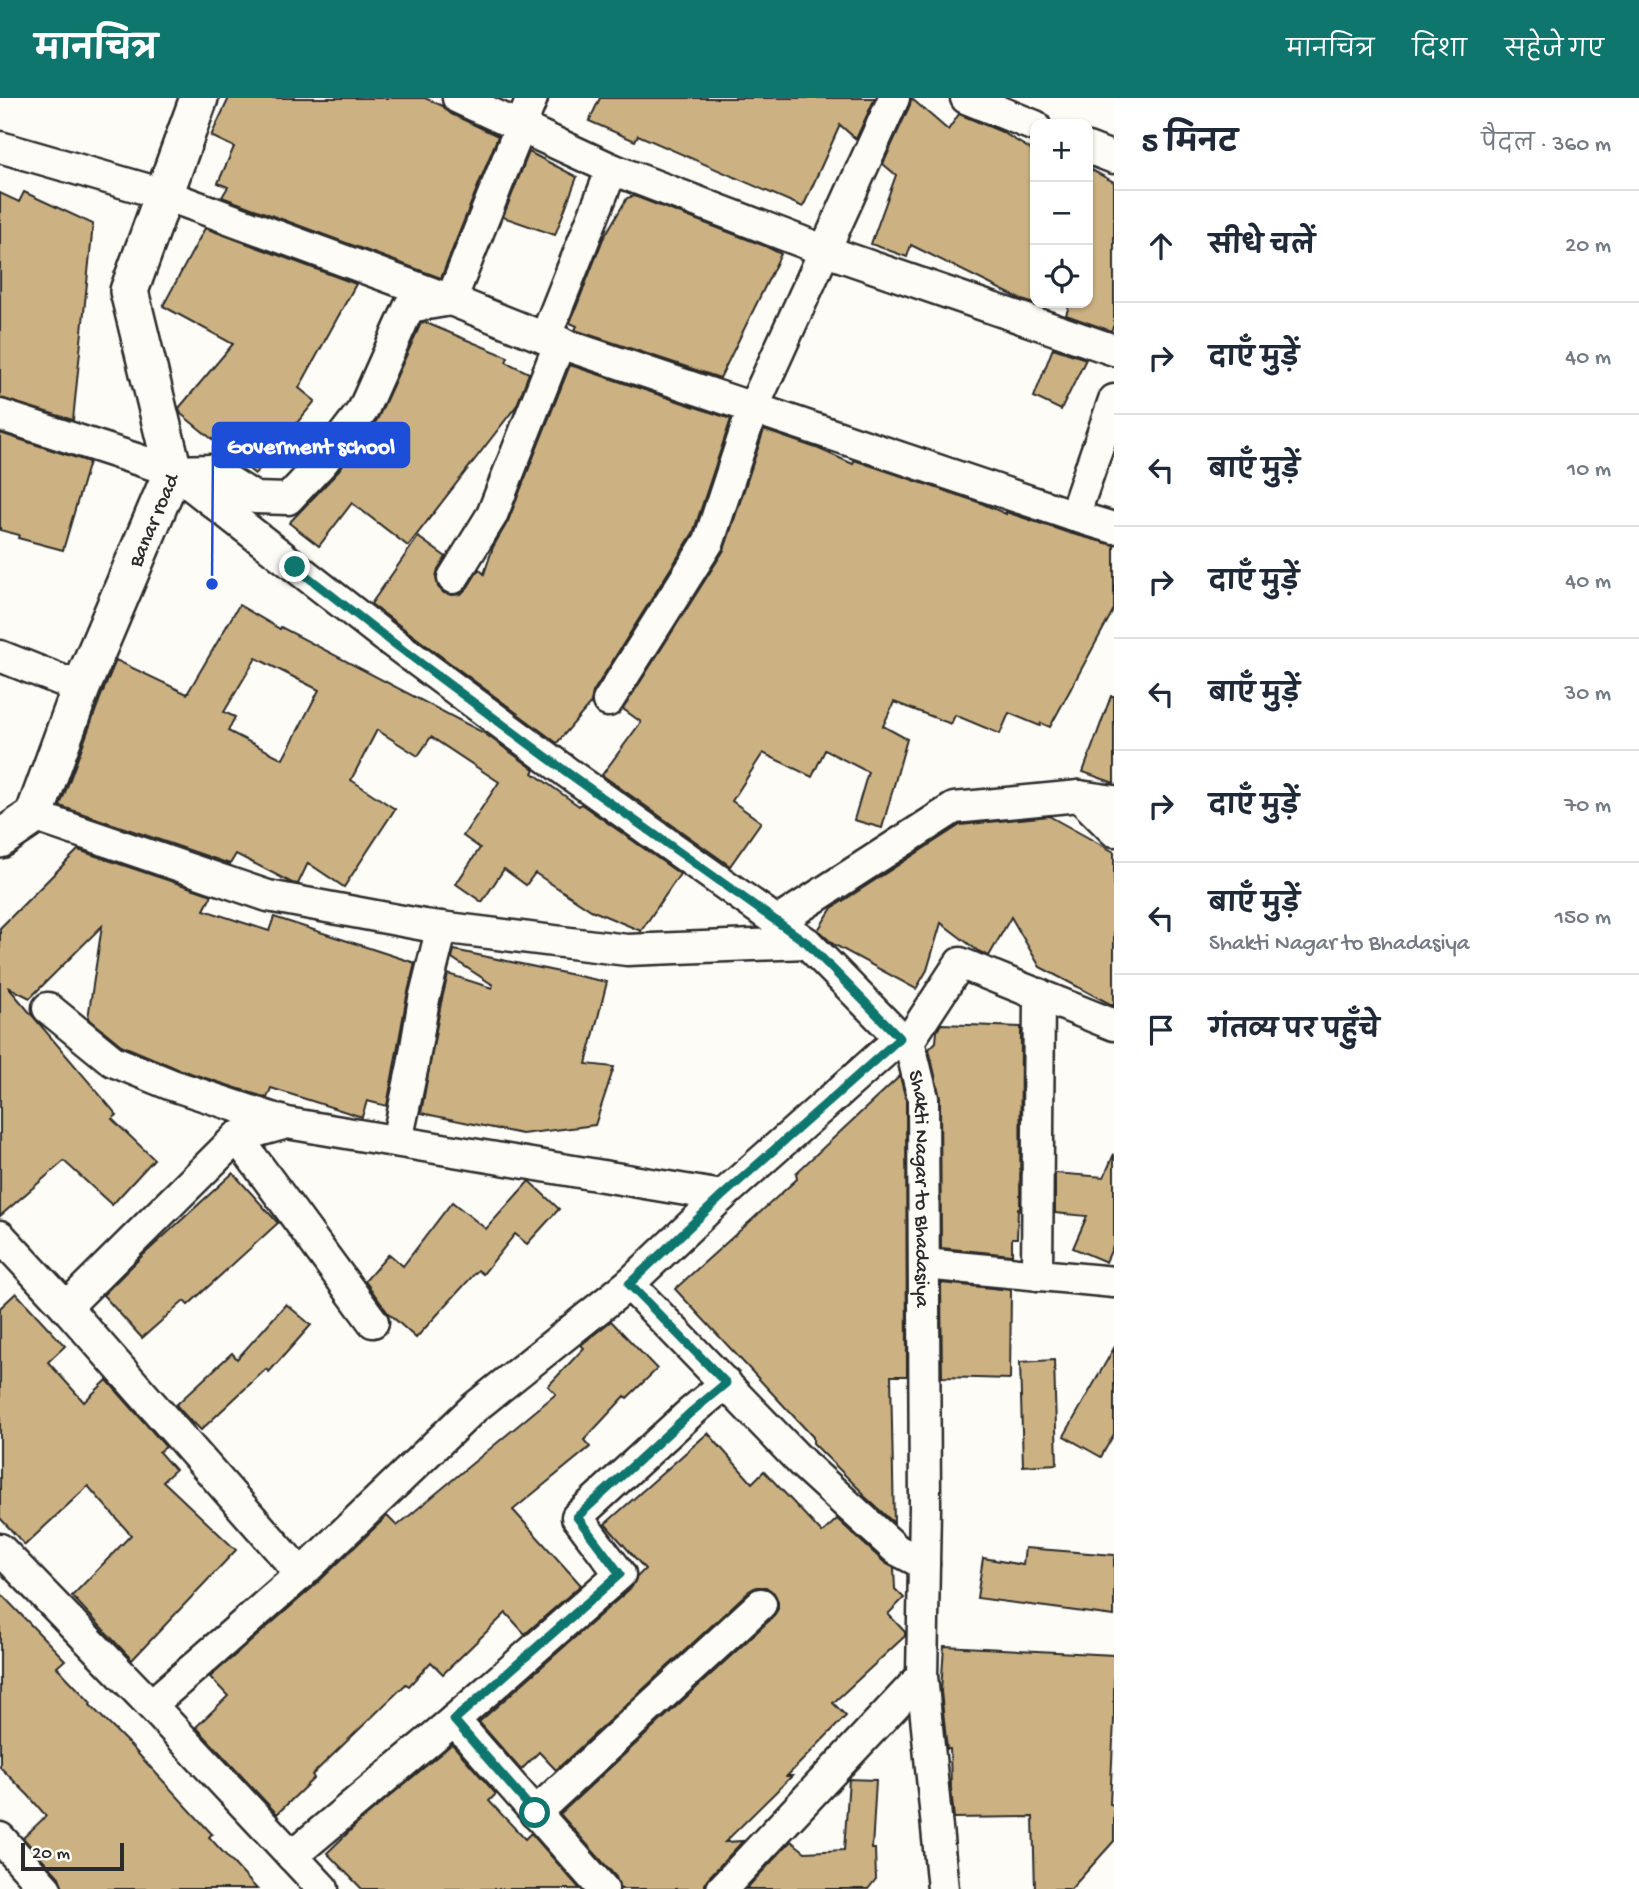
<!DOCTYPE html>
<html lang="hi">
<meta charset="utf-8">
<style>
:root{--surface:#fff;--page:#f2f2f3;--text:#1f2937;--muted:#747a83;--line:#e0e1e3;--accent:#0f766e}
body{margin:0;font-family:"Gochi Hand","Playpen Sans Deva",sans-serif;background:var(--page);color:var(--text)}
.controls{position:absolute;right:21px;top:21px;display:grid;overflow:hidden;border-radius:14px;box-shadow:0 2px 5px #0004}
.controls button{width:63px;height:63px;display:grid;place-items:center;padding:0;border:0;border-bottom:2px solid var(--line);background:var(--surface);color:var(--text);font:35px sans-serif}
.scale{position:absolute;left:21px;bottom:18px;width:103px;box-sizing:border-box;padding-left:7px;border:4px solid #2b2b2b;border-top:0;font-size:19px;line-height:24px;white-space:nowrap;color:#2b2b2b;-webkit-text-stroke:5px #fdfcf7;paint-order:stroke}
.stop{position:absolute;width:21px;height:21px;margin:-16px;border:5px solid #0f766e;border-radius:50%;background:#fff}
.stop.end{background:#0f766e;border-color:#fff;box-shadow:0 2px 7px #0008}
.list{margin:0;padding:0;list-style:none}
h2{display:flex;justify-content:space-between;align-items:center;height:91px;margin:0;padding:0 28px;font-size:30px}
h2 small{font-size:23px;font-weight:400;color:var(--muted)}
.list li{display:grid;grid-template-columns:46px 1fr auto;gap:21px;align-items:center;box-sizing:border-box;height:112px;padding:0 28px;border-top:2px solid var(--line)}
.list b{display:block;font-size:26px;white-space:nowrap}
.list p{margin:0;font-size:23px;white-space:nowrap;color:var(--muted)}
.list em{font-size:23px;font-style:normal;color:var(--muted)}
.icon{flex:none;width:38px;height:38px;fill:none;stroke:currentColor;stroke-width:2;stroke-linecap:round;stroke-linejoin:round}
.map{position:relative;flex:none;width:1114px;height:1791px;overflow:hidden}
header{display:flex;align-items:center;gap:42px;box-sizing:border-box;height:98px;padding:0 35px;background:var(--accent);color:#fff}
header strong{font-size:33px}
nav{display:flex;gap:38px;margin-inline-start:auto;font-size:24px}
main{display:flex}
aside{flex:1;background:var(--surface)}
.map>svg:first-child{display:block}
.building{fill:#ccb283;stroke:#2b2b2b;stroke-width:2;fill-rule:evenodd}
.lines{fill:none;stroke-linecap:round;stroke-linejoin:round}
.minor-casing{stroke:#2b2b2b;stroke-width:35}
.tertiary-casing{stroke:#2b2b2b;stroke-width:42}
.minor{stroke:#fdfcf7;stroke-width:30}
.tertiary{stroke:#fdfcf7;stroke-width:37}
.route{stroke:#0f766e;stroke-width:9}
.labels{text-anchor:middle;stroke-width:5;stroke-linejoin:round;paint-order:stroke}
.street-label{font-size:21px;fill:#2b2b2b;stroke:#fdfcf7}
.leader{fill:none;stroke:#1d4ed8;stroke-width:2.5}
.callout-dot{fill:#1d4ed8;stroke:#fdfcf7;stroke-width:2.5}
.callout{fill:#1d4ed8;stroke:#1d4ed8;stroke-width:2.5}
.callout-label{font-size:23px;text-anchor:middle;font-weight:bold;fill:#fff}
</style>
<header>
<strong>मानचित्र</strong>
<nav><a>मानचित्र</a><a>दिशा</a><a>सहेजे गए</a></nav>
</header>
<main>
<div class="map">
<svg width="1114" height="1791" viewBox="0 0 1114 1791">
<rect width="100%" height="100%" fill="#fdfcf7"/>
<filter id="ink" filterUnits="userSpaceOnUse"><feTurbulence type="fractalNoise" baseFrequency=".0143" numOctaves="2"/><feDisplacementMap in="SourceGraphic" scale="14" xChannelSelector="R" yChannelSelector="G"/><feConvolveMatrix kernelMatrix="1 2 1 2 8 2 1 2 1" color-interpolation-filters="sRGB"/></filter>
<g filter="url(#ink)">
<g class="building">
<polygon points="229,0 425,0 443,8 451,16 498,38 441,180 222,99 228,89 218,85 234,49 211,38"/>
<polygon points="600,0 875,0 856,41 840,27 803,109 638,37 635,43 589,23"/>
<polygon points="911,0 948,32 959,16 1002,34 1035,54 1035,206 1022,202 911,147 907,159 871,146 896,77 883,66 910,7"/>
<polygon points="529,54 577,79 555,137 503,119"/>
<polygon points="1088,70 1114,84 1114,227 1111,233 1066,217 1070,205 1088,205"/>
<polygon points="24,94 93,126 73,322 0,300 0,95 19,104"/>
<polygon points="634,98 765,148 781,156 720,280 575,232 577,228 570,225 603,141 627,100"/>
<polygon points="205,130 356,186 299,290 315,303 255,376 181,316 179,310 233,246 163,208"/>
<polygon points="424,224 508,259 506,264 529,275 517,307 408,448 352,405 319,448 289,425 335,377 377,322 421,225"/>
<polygon points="1053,250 1086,261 1061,312 1034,299"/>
<polygon points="570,267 731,321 693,435 593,594 591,605 557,645 371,506 418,439 446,459 438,471 436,479 438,489 444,495 452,497 461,496 468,489 479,471 484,476 493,449 508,423"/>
<polygon points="764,332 819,351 853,366 854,362 981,405 1006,416 1006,414 1069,435 1114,447 1114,511 1050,629 1041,625 1040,628 1009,615 1000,636 955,617 951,626 894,604 883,628 907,641 882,730 854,722 868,674 825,652 812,679 763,655 732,703 761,724 730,768 602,677 641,624 623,611 724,452"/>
<polygon points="0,335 89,364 63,452 18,440 19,437 0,432"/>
<path d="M239 507 280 531 281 529 484 635 535 672 533 675 579 708 581 706 680 776 641 833 591 812 535 775 526 787 504 771 482 804 456 786 480 750 463 738 499 684 431 639 418 658 377 632 351 682 395 711 344 789 308 765 298 786 292 785 236 756 230 766 60 708 101 598 116 562 187 596ZM256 560 319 592 283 661 228 633 235 619 224 614Z"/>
<polygon points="1111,598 1114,598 1114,685 1083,674"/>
<polygon points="1049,718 1114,754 1114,908 1040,869 1011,819 989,858 978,853 941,825 927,872 916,891 833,846 818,832 832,810 960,727"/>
<polygon points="78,752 212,797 204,812 269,833 274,819 415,865 407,898 387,1008 367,1003 362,1019 271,990 267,1000 178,971 121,947 88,920 102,828 30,900 8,889 117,1017 112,1021 154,1061 112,1107 64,1063 0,1118 0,830"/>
<polygon points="454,852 607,884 586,966 614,969 595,1027 522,1036 421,1015 441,905 448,876 492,890 493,887 452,860"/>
<polygon points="941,926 1021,929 1020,1112 1018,1111 1017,1140 1012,1140 1012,1157 941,1150 940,1000 929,951 936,944 937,933"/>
<polygon points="900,978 906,1002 907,1278 891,1278 894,1425 863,1397 864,1396 813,1345 813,1339 675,1191 797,1081 796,1075"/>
<polygon points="1114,1056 1114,1146 1106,1164 1073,1150 1087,1118 1055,1115 1055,1075 1104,1079"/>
<polygon points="233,1075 278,1125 188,1207 184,1203 142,1240 103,1197 141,1159"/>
<polygon points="529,1083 559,1111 527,1146 515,1136 483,1176 478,1172 416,1240 388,1215 365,1183 389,1156 403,1168 452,1104 486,1131"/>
<polygon points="941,1185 1011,1192 1010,1281 942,1279"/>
<polygon points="16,1195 65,1248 48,1264 84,1304 107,1282 166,1349 159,1354 175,1372 163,1383 236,1452 132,1562 72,1498 131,1437 88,1388 25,1447 0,1420 0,1210"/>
<polygon points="286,1206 311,1227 269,1274 266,1271 201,1332 194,1325 193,1326 176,1307 232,1255 237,1261"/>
<polygon points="611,1223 657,1271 627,1300 625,1298 584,1342 590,1349 513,1412 581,1487 525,1536 506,1515 443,1576 431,1564 409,1588 406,1586 312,1677 314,1680 277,1716 196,1629 228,1598 210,1579 313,1489 387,1418 397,1428 556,1296 548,1288 584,1250 581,1247"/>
<polygon points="1114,1250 1114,1336 1101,1359 1064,1338"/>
<polygon points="1054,1262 1057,1366 1023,1368 1020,1264"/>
<polygon points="708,1335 752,1385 764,1373 822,1435 837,1421 885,1465 894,1470 895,1491 904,1500 888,1516 905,1534 905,1538 833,1605 846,1618 787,1678 792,1678 725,1744 743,1743 709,1779 705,1786 705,1791 620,1791 616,1779 560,1716 773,1519 778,1511 778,1503 774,1495 766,1489 756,1489 749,1493 556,1672 539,1654 521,1672 479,1624 632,1489 637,1479 645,1471 605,1426"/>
<polygon points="1025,1450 1114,1457 1114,1518 977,1500 983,1460 1023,1467"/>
<polygon points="0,1495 65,1562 57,1569 91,1605 90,1607 130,1647 212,1736 209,1739 257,1791 63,1791 59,1779 23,1740 46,1718 29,1698 0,1669"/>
<polygon points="944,1548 1114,1557 1114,1622 1110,1706 1114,1707 1114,1743 1071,1791 1035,1791 1033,1719 954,1720 951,1690 950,1651 947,1651 941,1593"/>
<polygon points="452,1646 496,1696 489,1703 525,1741 531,1735 580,1791 362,1791 327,1755 359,1724"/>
<polygon points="849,1681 876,1682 872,1751 875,1751 876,1781 868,1791 746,1791 791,1743 805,1754 844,1752"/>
</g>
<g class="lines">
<defs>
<g id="minor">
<polyline points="458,0 612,71"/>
<polyline points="966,0 1035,28"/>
<polyline points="0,49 163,96 451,202 545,240"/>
<polyline points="1088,50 1114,60"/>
<polyline points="1114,252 826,153 612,71 545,240 1074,418 1114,430"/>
<polyline points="0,317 173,373 211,372 255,400 288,401 322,365 363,312 409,209 451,202 532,0"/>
<path id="s1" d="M173 373 384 538 568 675 807 845 900 940 909 943 923 1000 925 1409 922 1578 943 1791"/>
<polyline points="1074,418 1114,302"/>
<polyline points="453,480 492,417 560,244"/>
<polyline points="0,558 81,590"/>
<polyline points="608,603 709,443 753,310 894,0"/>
<polyline points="1079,698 1114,733"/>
<polyline points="34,718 268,798 424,827 627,852 807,845"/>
<polyline points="777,824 954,710 1079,698 1114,703"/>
<polyline points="48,910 113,963 172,987 287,1025"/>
<polyline points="909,943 960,865 1114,927"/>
<polyline points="237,1039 373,1224"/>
<polyline points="397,1043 413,967 424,901 442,829"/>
<polyline points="0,1138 66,1209 301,1476 474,1310 629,1186 722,1098 900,940"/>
<polyline points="924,1166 1114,1184"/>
<polyline points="1037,1177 1039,896"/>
<polyline points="629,1186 803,1366 897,1452 924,1466"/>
<polyline points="66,1209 237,1039 287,1025 722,1098"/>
<polyline points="0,1451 151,1607 323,1791"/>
<polyline points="151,1607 301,1476"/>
<polyline points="454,1622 620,1476 577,1419 690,1315 726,1285"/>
<polyline points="535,1715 761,1506"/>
<polyline points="0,1740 46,1791"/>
<polyline points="292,1758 454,1622 603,1791"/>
<polyline points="722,1791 922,1578"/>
</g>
<g id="tertiary">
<path id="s2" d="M0 741 34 718 81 590 173 373 129 193 199 0"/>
</g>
</defs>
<use href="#minor" class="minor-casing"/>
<use href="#tertiary" class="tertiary-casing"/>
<use href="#minor" class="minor"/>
<use href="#tertiary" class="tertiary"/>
</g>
</g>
<g class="lines" filter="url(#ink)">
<polyline class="route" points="295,469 384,538 568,675 807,845 900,940 722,1098 629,1186 726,1285 690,1315 577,1419 620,1476 454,1622 535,1715"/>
</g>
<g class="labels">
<g class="street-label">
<text dy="7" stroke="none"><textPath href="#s2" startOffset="360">Banar road</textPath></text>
<text dy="7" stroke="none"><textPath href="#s1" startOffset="1082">Shakti Nagar to Bhadasiya</textPath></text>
</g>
</g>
<path class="leader" d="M212 486L213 347"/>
<circle class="callout-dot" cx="212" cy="486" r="7"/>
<rect class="callout" x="213" y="325" width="196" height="44" rx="7"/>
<g class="callout-label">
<text x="311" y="355">Goverment school</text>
</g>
</svg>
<div class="controls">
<button>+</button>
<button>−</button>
<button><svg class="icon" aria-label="locate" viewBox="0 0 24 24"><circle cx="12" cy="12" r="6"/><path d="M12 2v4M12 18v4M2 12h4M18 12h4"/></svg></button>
</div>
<div class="scale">20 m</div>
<div class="stop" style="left:535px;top:1715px"></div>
<div class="stop end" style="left:295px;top:469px"></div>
</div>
<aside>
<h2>5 मिनट<small>पैदल · 360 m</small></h2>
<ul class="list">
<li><svg class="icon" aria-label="ahead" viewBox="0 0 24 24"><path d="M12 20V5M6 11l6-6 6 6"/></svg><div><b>सीधे चलें</b></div><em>20 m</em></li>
<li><svg class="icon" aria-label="right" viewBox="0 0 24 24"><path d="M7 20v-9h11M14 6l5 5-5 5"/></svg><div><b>दाएँ मुड़ें</b></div><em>40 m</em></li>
<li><svg class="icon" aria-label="left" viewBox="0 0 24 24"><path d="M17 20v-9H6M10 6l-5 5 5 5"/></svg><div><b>बाएँ मुड़ें</b></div><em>10 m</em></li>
<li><svg class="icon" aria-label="right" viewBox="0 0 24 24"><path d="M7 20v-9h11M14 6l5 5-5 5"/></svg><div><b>दाएँ मुड़ें</b></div><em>40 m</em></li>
<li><svg class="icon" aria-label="left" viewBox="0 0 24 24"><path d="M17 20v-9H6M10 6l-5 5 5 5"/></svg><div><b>बाएँ मुड़ें</b></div><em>30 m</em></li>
<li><svg class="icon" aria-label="right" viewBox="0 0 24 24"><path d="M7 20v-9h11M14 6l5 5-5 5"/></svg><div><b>दाएँ मुड़ें</b></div><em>70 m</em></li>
<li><svg class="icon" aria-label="left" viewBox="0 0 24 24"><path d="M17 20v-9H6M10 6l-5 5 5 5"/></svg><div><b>बाएँ मुड़ें</b><p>Shakti Nagar to Bhadasiya</p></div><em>150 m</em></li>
<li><svg class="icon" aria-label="arrive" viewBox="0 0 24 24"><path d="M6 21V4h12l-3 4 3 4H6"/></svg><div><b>गंतव्य पर पहुँचे</b></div></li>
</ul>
</aside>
</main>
